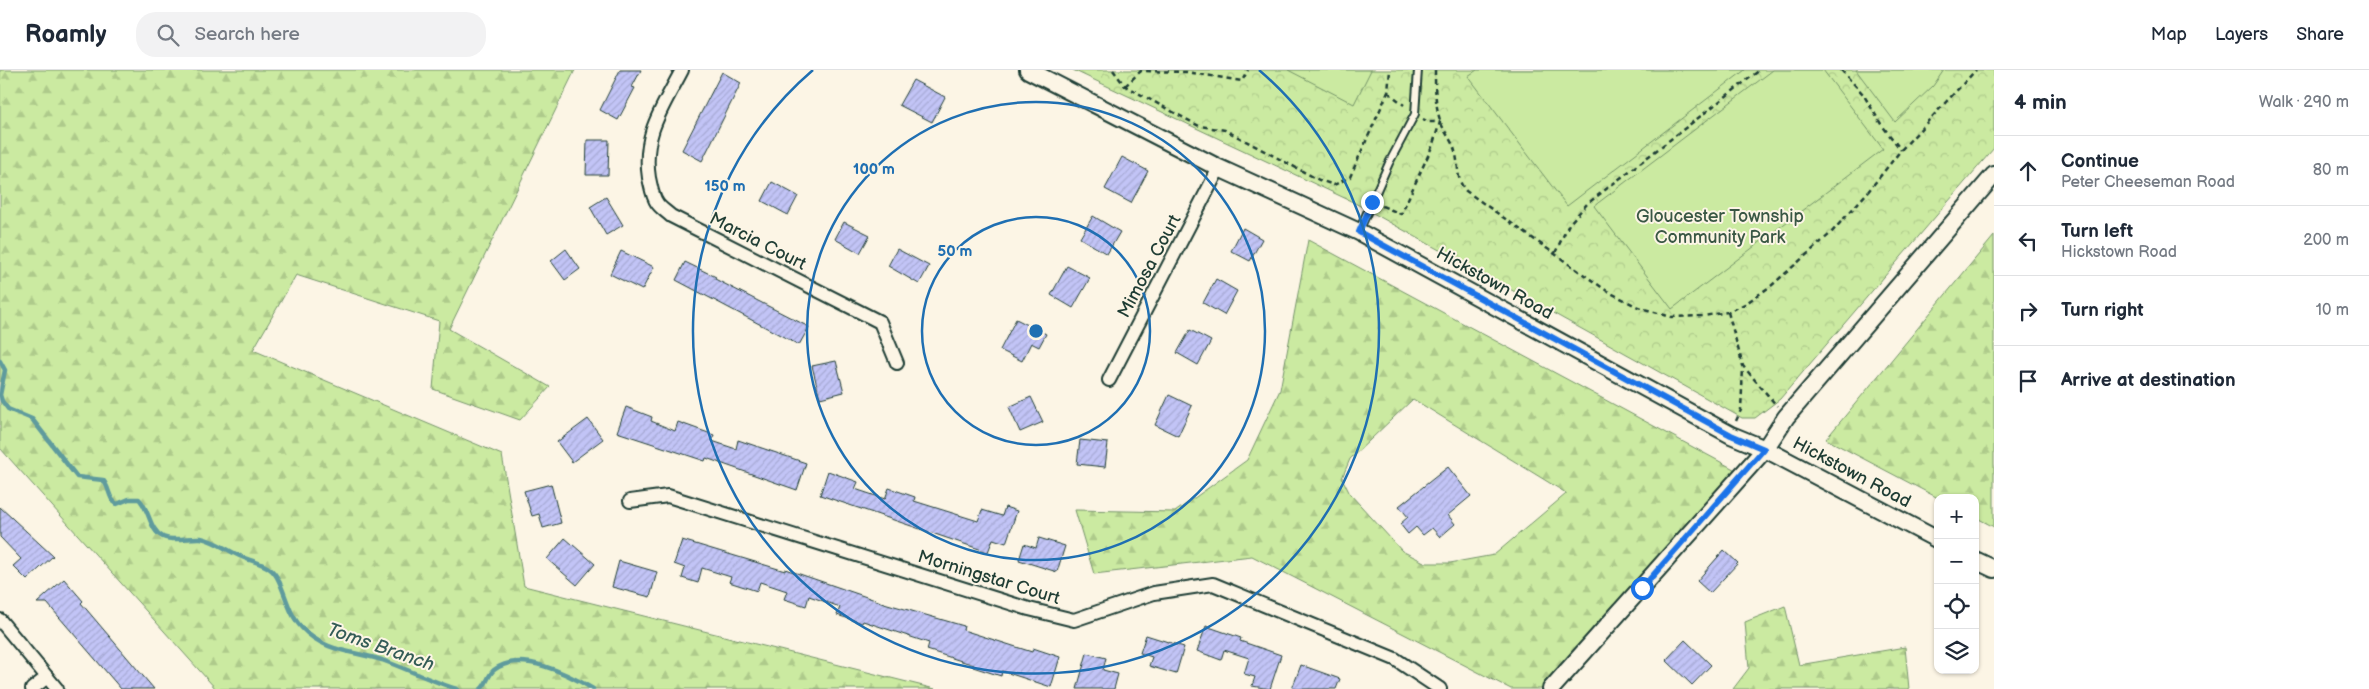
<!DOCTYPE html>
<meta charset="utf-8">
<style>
:root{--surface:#fff;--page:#f2f2f3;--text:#1f2937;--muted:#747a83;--line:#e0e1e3}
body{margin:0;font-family:"Balsamiq Sans",sans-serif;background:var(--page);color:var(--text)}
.controls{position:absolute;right:15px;bottom:15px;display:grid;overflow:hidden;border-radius:10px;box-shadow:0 1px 4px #0004}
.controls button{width:45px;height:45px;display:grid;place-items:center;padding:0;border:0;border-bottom:1px solid var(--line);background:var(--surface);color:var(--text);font:25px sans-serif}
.stop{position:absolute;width:15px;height:15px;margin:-11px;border:4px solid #1a73e8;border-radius:50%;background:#fff}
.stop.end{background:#1a73e8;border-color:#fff;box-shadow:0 1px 5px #0008}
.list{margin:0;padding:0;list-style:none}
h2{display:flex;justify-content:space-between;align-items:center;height:65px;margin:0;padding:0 20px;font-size:21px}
h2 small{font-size:16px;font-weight:400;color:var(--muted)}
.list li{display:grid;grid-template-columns:32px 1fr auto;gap:15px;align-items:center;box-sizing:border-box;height:70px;padding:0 20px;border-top:1px solid var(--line)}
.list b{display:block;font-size:19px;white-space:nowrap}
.list p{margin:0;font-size:16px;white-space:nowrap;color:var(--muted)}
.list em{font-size:16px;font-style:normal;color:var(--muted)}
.icon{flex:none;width:28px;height:28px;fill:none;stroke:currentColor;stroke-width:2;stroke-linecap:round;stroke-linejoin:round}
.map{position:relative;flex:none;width:1994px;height:619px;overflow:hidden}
header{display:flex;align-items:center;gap:30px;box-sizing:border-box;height:70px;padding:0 25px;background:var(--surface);border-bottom:1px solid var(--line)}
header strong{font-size:24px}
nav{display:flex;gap:28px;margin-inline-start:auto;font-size:18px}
.search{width:350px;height:45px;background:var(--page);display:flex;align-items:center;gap:12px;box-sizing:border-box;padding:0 18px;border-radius:20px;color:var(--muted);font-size:19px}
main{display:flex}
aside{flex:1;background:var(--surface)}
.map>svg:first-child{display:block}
.forest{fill:url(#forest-firs);stroke:#75946a;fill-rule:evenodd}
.park{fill:url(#park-crowns);stroke:#75946a}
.pitch{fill:#cbeaa1;stroke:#75946a}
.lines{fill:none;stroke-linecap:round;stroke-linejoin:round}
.stream{stroke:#5f9b9d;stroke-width:4.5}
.building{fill:url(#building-hatch);stroke:#1f3d34}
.service-casing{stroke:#1f3d34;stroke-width:10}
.minor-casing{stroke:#1f3d34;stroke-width:16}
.tertiary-casing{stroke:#1f3d34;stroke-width:20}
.path{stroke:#1f3d34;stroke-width:2.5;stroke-dasharray:5 4;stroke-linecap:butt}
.service{stroke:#fcf5e5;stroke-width:6}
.minor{stroke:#fcf5e5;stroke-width:12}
.tertiary{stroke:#fcf5e5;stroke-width:16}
.route{stroke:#1a73e8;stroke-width:6}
.ring{fill:none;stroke:#1f6fb2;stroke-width:2.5}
.labels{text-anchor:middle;stroke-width:4;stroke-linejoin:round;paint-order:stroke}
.park-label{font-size:18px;fill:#395744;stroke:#fcf5e5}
.street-label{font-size:18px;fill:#1f3d34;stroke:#fcf5e5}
.water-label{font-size:19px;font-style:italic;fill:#345c57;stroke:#fcf5e5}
.centre{fill:#1f6fb2;stroke:#fcf5e5;stroke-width:2.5}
.ring-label{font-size:15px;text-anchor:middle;font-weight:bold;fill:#1f6fb2;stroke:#fcf5e5;stroke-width:4;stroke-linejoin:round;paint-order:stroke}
</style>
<header>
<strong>Roamly</strong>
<div class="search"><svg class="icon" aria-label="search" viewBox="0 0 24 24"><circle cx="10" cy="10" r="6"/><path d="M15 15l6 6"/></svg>Search here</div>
<nav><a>Map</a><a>Layers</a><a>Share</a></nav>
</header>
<main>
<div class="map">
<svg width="1994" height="619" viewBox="0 0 1994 619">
<defs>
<pattern id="forest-firs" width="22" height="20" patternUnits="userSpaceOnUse" patternTransform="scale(1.25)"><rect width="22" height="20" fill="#cbeaa1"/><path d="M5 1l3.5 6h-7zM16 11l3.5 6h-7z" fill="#aeca8b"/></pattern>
<pattern id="park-crowns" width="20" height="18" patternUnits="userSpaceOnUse" patternTransform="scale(1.25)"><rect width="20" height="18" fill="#cbeaa1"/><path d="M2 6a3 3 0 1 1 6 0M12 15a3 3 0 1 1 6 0" fill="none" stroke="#aeca8b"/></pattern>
<pattern id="building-hatch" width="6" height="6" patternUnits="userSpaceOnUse" patternTransform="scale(1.25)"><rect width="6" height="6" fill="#c2c4f6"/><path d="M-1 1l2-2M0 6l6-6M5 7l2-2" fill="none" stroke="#a6a9d4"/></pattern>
</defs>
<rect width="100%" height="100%" fill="#fcf5e5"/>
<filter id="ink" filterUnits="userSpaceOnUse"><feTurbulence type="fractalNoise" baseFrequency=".02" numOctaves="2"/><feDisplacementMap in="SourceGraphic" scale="10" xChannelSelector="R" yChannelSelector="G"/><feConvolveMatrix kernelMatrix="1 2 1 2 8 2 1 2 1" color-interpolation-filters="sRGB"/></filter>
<g filter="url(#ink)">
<g class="forest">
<polygon points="0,0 575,0 449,259 550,317 520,350 433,319 439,251 296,205 253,280 502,385 524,516 935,619 216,619 0,378"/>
<polygon points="1994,166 1994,457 1975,447 1975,428 1938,428 1826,369"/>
<path d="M1308 170 1743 404 1553 619H1511L1252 486 1094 504 1075 440 1175 442 1247 390 1280 320ZM1413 329 1566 423V424L1494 485 1450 493H1426L1402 481 1350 424 1342 408 1350 389Z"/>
<polygon points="1785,536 1799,595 1905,577 1909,619 1733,619 1749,598 1745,552"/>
</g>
<polygon class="park" points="1073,0 1994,0 1994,78 1780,329 1755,348 1742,348 1353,132"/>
<g class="pitch">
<polygon points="1288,0 1371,0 1354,34"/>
<polygon points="1477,0 1745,0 1567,136 1468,6"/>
<polygon points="1773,0 1823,0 1883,79 1672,239 1594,136"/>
<polygon points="1856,0 1944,0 1933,16 1895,52"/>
</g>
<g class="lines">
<g class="stream">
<path d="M0 291 5 300 0 325 2 331 8 339 32 349 77 407 103 410C110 418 108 429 117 434L129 429H139C150 440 149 460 163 467 174 472 189 467 201 468 216 471 228 481 242 487 251 491 262 493 270 499 284 509 285 541 302 558 324 582 354 581 382 590 407 599 431 611 457 619"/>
<path d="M481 619C487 614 488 605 494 600 520 579 570 605 593 619"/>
</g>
</g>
<g class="building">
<polygon points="620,0 641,0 632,17 635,18 618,50 600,40"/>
<polygon points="722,2 741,13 702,91 682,80"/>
<polygon points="913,10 945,27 932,52 899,35"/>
<polygon points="587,70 609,70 608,105 586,105"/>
<polygon points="1122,87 1148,101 1131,133 1105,119"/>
<polygon points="772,112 798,126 788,145 762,131"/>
<polygon points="606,127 623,155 606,165 590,137"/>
<polygon points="1093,146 1120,162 1107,184 1080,168"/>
<polygon points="844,152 870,165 860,183 835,169"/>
<polygon points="1243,158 1262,169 1250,191 1231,181"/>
<polygon points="566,179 580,199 565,210 551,191"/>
<polygon points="897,179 929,196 919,214 888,196"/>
<polygon points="621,181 654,197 642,220 610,204"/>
<polygon points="685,192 716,207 715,209 809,257 799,275 676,210"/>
<polygon points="1067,196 1090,208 1073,238 1051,225"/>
<polygon points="1216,209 1237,221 1224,245 1203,233"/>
<polygon points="1016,249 1046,264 1039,277 1031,273 1022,291 1000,280"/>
<polygon points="1190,260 1211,271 1198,295 1177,283"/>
<polygon points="836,291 844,322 820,328 812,296"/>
<polygon points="1169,325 1192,336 1178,366 1155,355"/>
<polygon points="1031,327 1043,352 1020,362 1009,337"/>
<polygon points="626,337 652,347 651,351 675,361 678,352 714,365 712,371 736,379 738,370 806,393 797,420 706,388 705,391 617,362"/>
<polygon points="588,349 603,369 572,392 557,372"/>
<polygon points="1080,370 1108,373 1105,397 1077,394"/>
<polygon points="1448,397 1471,426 1448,445 1455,454 1440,467 1432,458 1423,465 1416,457 1408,464 1400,454 1408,447 1399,436"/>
<polygon points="828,401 858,412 855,419 885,429 889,418 915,427 914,431 978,451 982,440 1002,446 1005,437 1017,441 1006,473 993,469 988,482 820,425"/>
<polygon points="551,414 561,453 543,458 539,444 532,446 524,421"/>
<polygon points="0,437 53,486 27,510 13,496 21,489 0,467"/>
<polygon points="565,468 595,494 577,515 547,489"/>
<polygon points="1039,468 1065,476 1057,502 1019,490 1024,474 1036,478"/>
<polygon points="682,470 785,501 785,499 884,533 964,556 963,560 1032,582 1033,578 1060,587 1051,617 1002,601 1001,606 973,597 974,595 927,580 929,573 863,551 862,553 837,545 840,537 809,526 806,536 784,529 787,521 760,512 757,521 729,512 731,507 702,498 698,513 682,508 685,498 674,494"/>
<polygon points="1724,480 1738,493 1710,523 1697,511"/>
<polygon points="619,491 657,502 650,527 612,517"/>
<polygon points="64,509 83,531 81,533 154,619 121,619 47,533 37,533"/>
<polygon points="1206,556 1241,568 1240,571 1281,585 1270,619 1252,616 1255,607 1244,604 1249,588 1224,580 1221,590 1197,581"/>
<polygon points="1146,565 1184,577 1176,604 1149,596 1152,587 1140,583"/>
<polygon points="1685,570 1711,595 1692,615 1666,590"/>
<polygon points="1087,583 1106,588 1103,600 1118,604 1114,619 1077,619"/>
<polygon points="1301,595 1340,609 1336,619 1292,619"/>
</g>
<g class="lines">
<defs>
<polyline id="service" points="1359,161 1389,93 1415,44 1418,0"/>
<g id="minor">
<path d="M682 0C663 37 642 64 649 108 651 116 652 126 657 133 660 138 667 142 671 146L880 252 897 293"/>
<polyline points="1109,310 1219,98"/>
<polyline points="630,431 668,426 1029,539 1074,550 1154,523 1213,514 1395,589 1440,619"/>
<polyline points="0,550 57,619"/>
<polyline points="32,619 47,607"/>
</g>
<g id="tertiary">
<polyline points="1028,0 1219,98 1359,162 1731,365 1765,379 1938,470"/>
<polyline points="1975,490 1994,499"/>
<polyline points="1551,619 1765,379 1786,347 1994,105"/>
</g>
</defs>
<use href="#service" class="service-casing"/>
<use href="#minor" class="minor-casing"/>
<use href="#tertiary" class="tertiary-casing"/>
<g class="path">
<polyline points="1113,0 1125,16 1199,56 1225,60 1319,110 1334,115 1350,107 1388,22 1390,0"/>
<path d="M1435 0C1435 17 1435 34 1440 50 1443 61 1452 70 1455 81 1460 98 1455 108 1466 121L1607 221 1638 237 1671 247 1703 246 1728 242 1745 234 1771 216 1830 164 1867 123 1901 80 1976 0"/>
<polyline points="1841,0 1863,24 1881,54 1901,80"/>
<polyline points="1125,16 1141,1 1187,2 1242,11 1248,0"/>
<polyline points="1388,22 1404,35"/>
<polyline points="1382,136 1401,144 1432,77 1440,52 1429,52 1423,49"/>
<polyline points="1555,183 1569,154 1587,134 1760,0"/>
<polyline points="1728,242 1743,296 1777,336"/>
<polyline points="1736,351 1741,340 1743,298"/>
</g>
<use href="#service" class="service"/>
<use href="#minor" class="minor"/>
<use href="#tertiary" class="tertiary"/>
</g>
</g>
<g class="lines" filter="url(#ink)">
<polyline class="route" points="1372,132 1359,162 1731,365 1764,379 1642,518"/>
</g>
<g class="ring">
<circle cx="1036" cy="261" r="114"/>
<circle cx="1036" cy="261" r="229"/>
<path d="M1259 0A343 343 0 1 1 813 0"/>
</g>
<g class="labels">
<g class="park-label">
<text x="1720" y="152">Gloucester Township<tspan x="1720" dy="21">Community Park</tspan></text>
</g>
<g class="street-label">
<text transform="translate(758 171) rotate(27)" y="6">Marcia Court</text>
<text transform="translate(1149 196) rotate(-62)" y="6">Mimosa Court</text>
<text transform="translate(1495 213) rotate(29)" y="6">Hickstown Road</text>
<text transform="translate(1852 402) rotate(28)" y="6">Hickstown Road</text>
<text transform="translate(989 507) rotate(17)" y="6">Morningstar Court</text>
</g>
<g class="water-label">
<text transform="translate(381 576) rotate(19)" y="7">Toms Branch</text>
</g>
</g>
<circle cx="1036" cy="261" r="8" class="centre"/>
<g class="ring-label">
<text x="874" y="104">100 m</text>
<text x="725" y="121">150 m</text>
<text x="955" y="186">50 m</text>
</g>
</svg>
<div class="controls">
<button>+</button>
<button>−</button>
<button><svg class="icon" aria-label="locate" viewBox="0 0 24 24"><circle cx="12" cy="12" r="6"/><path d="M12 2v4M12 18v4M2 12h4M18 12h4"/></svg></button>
<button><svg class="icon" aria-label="layers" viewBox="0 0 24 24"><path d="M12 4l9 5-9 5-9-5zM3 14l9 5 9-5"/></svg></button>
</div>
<div class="stop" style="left:1642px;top:518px"></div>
<div class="stop end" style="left:1372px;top:132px"></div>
</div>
<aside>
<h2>4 min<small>Walk · 290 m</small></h2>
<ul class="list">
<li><svg class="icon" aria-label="ahead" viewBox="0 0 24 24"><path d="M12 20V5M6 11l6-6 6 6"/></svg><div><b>Continue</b><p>Peter Cheeseman Road</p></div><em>80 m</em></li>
<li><svg class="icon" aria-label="left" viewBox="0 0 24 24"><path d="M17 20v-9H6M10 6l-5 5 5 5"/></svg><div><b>Turn left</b><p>Hickstown Road</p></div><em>200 m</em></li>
<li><svg class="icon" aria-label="right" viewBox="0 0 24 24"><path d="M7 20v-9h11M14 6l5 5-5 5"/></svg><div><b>Turn right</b></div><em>10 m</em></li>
<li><svg class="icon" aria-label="arrive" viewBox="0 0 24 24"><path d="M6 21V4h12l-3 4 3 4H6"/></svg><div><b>Arrive at destination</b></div></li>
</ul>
</aside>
</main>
